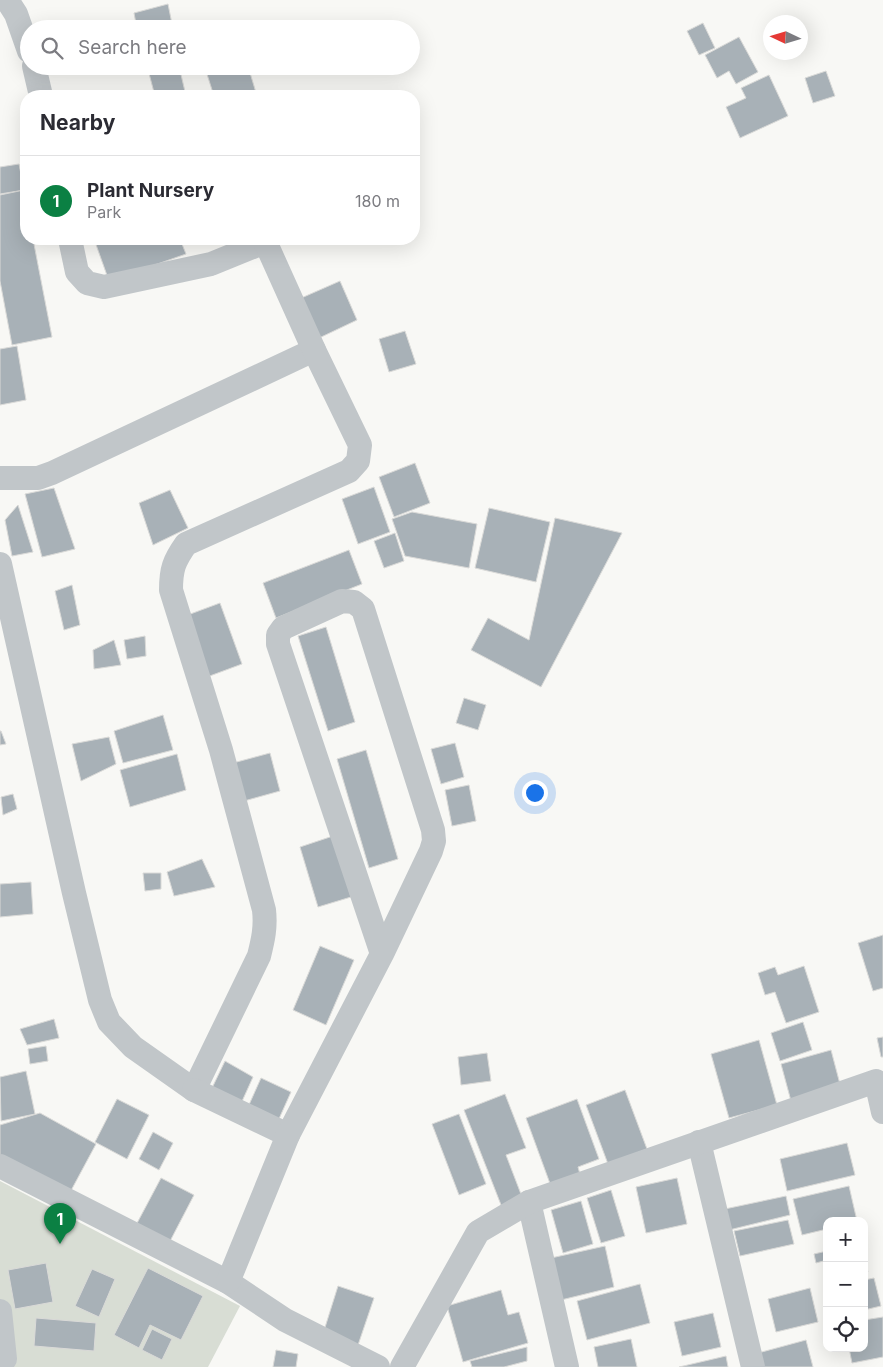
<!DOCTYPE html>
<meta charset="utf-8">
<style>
:root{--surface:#fff;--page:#f2f2f3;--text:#2b2b33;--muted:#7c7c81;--line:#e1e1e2;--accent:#0b8043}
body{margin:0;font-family:Inter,sans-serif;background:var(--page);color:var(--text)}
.controls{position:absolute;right:15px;bottom:15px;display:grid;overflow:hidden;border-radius:10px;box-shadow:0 5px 20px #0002}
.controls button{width:45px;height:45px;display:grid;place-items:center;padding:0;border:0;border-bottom:1px solid var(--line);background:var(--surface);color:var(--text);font:25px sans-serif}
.compass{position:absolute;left:763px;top:15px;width:45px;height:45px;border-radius:50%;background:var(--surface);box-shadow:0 5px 20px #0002;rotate:274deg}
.you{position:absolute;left:534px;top:792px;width:18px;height:18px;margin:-12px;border:4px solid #fff;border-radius:50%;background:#1a73e8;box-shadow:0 0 0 8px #1a73e833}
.badge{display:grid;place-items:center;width:32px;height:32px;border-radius:50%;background:var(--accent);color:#fff;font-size:16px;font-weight:700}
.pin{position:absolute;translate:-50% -41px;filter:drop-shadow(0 1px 2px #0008)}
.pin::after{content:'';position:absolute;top:26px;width:18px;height:15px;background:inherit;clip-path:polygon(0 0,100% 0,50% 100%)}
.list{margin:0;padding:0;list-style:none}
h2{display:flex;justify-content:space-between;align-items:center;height:65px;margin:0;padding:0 20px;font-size:21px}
h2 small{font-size:16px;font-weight:400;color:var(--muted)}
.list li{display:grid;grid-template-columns:32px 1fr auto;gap:15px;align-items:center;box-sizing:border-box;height:90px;padding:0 20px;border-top:1px solid var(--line)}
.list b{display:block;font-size:19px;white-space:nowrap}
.list p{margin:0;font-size:16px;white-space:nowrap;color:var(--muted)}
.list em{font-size:16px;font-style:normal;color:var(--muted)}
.icon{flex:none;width:28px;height:28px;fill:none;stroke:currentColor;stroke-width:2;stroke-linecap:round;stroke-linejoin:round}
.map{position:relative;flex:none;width:883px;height:1367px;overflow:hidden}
.search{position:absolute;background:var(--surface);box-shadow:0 5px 20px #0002;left:20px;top:20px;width:400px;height:55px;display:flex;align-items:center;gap:12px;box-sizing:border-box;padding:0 18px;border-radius:28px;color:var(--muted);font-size:19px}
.panel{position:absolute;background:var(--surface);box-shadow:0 5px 20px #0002;left:20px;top:90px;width:400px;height:155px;border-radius:20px}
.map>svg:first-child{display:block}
.green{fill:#d8ddd4}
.building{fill:#a8b1b7;stroke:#dadad8}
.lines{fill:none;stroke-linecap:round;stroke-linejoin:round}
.street{stroke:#c1c6c9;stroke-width:24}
</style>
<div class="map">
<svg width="883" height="1367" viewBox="0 0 883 1367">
<rect width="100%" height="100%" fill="#f8f8f5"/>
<polygon class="green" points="0,1181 240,1306 208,1367 0,1367"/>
<g class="building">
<polygon points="168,4 173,29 137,29 134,13"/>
<polygon points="703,23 715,48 699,55 687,31"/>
<polygon points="739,37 758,72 736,84 729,71 717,78 705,55"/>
<polygon points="147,66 179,66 186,96 155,96"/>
<polygon points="210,66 248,66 257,96 214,96 205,68"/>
<polygon points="826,71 835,96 813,103 805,78"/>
<polygon points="769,75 788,116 740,138 726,107 746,98 741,88"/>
<polygon points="19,164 24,190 0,194 0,167"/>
<polygon points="24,190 26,204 26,239 33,239 52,337 12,345 0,281 0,195"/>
<polygon points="94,239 180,239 186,254 109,281"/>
<polygon points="340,281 357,320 317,339 299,299"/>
<polygon points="405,331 416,364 389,372 379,339"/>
<polygon points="17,346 26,400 0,405 0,349"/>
<polygon points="415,463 430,503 394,517 379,477"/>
<polygon points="374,487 390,532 358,544 342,499"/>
<polygon points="54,488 75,549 42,557 25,494"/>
<polygon points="170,490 188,528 153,545 139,503"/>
<polygon points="18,505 33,552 12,556 5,520"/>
<polygon points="489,508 550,522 536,582 475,568"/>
<polygon points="412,512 477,524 469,568 405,556 392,519"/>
<polygon points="555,518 622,533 541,687 471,650 488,618 529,640"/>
<polygon points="395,533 404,561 384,568 374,541"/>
<polygon points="349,550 362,584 276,618 263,583"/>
<polygon points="72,585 80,625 64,630 55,591"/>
<polygon points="220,603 242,664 207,677 185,616"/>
<polygon points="326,627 355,722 328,731 298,636"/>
<polygon points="145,636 146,656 127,659 124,640"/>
<polygon points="114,640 121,665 94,669 93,650"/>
<polygon points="464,698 486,705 478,730 456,723"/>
<polygon points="163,715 173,750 123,763 114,731"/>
<polygon points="0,731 1,731 6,744 0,745"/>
<polygon points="109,737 116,764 81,781 72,744"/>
<polygon points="455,743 464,777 441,784 431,749"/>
<polygon points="366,750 398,859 369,868 337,759"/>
<polygon points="270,753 280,791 244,801 233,763"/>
<polygon points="177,754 186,790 130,807 120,770"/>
<polygon points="469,785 476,821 452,826 445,790"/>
<polygon points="13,794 17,809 3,815 1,797"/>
<polygon points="333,836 351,897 318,907 300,847"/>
<polygon points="202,859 215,887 174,896 167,872"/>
<polygon points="143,873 161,873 161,889 145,891"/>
<polygon points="31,882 33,914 0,917 0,884"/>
<polygon points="883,935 883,988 873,991 858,943"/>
<polygon points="320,946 354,960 326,1025 293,1010"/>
<polygon points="804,966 819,1012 786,1023 775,992 765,995 758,973 775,967 778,975"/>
<polygon points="54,1019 59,1038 27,1045 20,1029"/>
<polygon points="803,1022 812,1050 780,1061 771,1033"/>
<polygon points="883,1037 883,1057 881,1057 877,1038"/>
<polygon points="759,1040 777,1105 729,1118 711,1054"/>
<polygon points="46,1046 48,1061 30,1064 28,1049"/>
<polygon points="831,1050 841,1088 791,1101 781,1064"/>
<polygon points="487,1053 491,1081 461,1085 458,1057"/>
<polygon points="225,1061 253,1077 239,1108 212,1088"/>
<polygon points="26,1071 35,1114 1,1121 0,1077"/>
<polygon points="261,1078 291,1092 278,1121 248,1107"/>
<polygon points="625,1090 647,1149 608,1164 586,1105"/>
<polygon points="505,1094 526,1148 506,1155 524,1202 503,1210 464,1110"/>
<polygon points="117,1099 149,1115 127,1159 95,1142"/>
<polygon points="577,1099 599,1159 578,1167 581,1178 552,1189 526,1118"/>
<polygon points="40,1113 96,1144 67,1198 0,1161 0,1125"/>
<polygon points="459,1114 486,1184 459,1195 432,1124"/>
<polygon points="153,1132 173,1143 159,1170 139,1159"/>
<polygon points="847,1143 855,1175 787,1191 780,1159"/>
<polygon points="161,1178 194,1195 168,1245 135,1227"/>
<polygon points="677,1178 687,1224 646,1233 636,1187"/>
<polygon points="849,1186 857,1221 827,1221 827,1229 802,1235 793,1199"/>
<polygon points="611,1190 625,1236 601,1243 587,1198"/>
<polygon points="786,1196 790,1215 725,1231 720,1210"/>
<polygon points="581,1201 593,1244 563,1253 551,1210"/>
<polygon points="788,1220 794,1244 740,1256 734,1231"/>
<polygon points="605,1246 614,1287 561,1300 551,1258"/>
<polygon points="827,1251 827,1260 816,1263 814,1254"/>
<polygon points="864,1258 868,1272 864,1273"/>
<polygon points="46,1263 53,1302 15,1309 8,1270"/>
<polygon points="148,1268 203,1296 181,1340 150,1325 139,1348 114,1335"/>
<polygon points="92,1269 115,1279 99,1317 75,1306"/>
<polygon points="874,1278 881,1306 864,1310 864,1280"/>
<polygon points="640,1284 650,1323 587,1340 577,1301"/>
<polygon points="338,1286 374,1298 357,1348 322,1337"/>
<polygon points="810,1288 818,1322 776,1332 768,1299"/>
<polygon points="501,1290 508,1315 519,1312 528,1343 463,1362 447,1306"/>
<polygon points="713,1313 721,1347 682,1356 674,1322"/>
<polygon points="883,1317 883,1357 852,1363 849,1348 864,1348 864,1320"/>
<polygon points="36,1318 96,1323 94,1351 34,1346"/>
<polygon points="152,1329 172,1339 162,1360 142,1350"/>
<polygon points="631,1339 637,1367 598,1367 594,1347"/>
<polygon points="806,1340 813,1367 762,1367 758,1353"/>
<polygon points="527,1347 527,1361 504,1367 472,1367 470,1361"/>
<polygon points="276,1350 298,1354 296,1367 273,1367"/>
<polygon points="726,1356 728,1367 679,1367"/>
</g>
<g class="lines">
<g class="street">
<polyline points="7,0 16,14 29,51"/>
<polyline points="34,66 41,96"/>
<polyline points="70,239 77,272 87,283 104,287 211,264 265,242"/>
<polyline points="0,478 38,478 52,473 314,350"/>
<path d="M0 564 74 893 100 1000 109 1022 133 1047 194 1090 259 956C263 940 266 927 264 910L221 750 171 590C171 569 174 561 186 544L349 471 358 461 360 445 314 350 264 239"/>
<polyline points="194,1090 288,1135"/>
<polyline points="699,1142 753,1367"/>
<polyline points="0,1166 228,1282 285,1320 378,1367"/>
<polyline points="529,1202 567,1367"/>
<polyline points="228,1282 288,1135 382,954 431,851 434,841 433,830 363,609 354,602 342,601 283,628 278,635 278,644 382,954"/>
<polyline points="0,1311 5,1359 0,1360"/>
<polyline points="402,1367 478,1232 529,1202 876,1081 883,1112"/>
</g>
</g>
</svg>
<div class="controls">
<button>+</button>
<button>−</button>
<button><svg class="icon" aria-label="locate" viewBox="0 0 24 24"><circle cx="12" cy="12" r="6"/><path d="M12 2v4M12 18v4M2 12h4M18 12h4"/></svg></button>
</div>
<svg class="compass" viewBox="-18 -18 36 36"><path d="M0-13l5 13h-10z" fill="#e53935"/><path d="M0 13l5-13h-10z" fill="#7c7c81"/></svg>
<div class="you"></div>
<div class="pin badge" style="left:60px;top:1244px">1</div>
<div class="search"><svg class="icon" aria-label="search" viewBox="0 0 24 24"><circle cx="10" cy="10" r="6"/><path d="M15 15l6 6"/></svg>Search here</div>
<section class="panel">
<h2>Nearby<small></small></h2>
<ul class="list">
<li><span class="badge">1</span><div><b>Plant Nursery</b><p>Park</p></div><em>180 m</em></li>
</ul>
</section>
</div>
